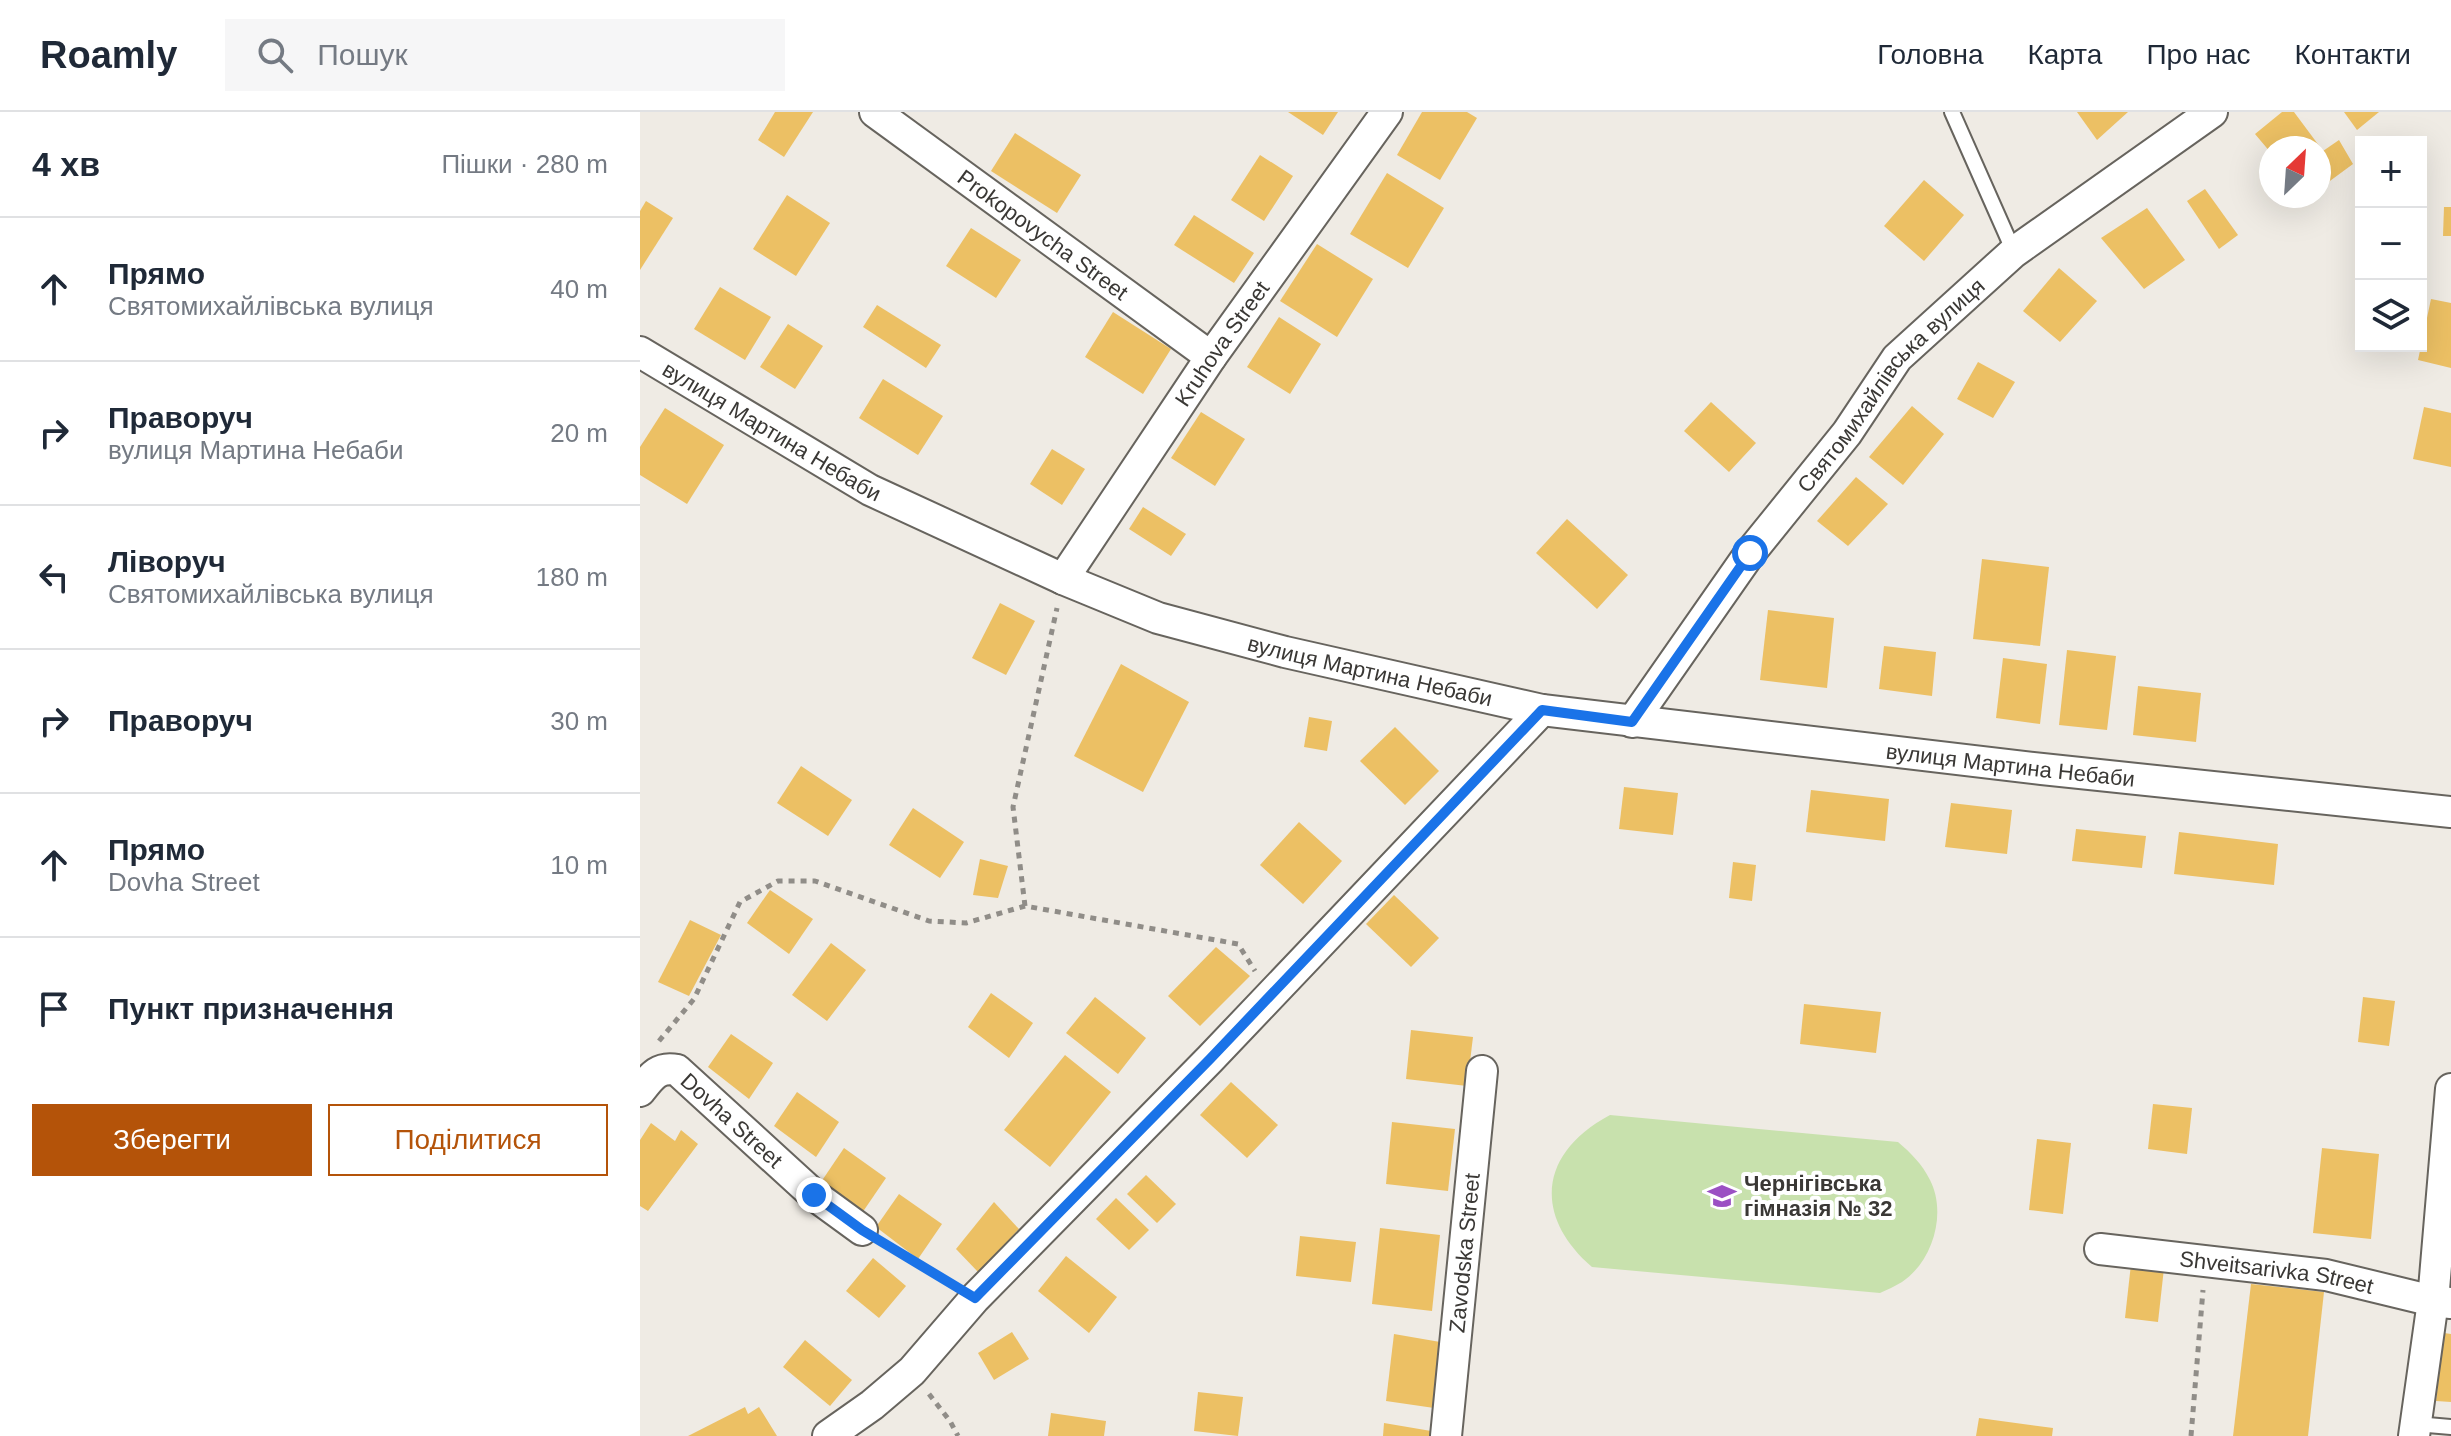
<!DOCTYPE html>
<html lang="uk">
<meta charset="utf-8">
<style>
:root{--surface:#fff;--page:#f6f6f7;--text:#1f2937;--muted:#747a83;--line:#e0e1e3;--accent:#b45309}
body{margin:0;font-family:Helvetica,sans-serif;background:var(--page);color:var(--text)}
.controls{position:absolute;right:24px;top:24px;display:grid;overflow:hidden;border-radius:0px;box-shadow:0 8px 32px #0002}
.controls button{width:72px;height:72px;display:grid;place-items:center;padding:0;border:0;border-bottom:2px solid var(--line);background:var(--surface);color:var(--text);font:40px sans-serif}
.compass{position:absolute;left:1619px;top:24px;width:72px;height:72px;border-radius:50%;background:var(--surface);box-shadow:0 8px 32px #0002;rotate:25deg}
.stop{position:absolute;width:24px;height:24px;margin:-18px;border:6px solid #1a73e8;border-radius:50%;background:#fff}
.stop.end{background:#1a73e8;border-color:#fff;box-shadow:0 2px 8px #0008}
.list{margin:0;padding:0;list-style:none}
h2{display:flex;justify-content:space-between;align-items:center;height:104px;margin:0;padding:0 32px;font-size:34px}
h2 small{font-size:26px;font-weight:400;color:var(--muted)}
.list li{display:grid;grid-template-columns:52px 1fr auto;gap:24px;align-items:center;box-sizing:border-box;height:144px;padding:0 32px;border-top:2px solid var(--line)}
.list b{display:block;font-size:30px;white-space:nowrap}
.list p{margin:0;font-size:26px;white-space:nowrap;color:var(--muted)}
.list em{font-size:26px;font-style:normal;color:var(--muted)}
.actions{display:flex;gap:16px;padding:24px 32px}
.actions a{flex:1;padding:18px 0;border:2px solid var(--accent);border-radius:0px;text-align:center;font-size:28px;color:var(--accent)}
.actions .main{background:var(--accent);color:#fff}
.icon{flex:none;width:44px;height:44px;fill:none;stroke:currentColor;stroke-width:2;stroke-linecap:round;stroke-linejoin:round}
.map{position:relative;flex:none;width:1811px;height:1324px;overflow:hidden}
header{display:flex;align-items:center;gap:48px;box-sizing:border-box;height:112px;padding:0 40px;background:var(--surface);border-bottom:2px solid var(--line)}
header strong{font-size:38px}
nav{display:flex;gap:44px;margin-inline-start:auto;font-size:28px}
.search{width:560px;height:72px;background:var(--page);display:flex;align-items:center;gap:20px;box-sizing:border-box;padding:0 28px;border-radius:0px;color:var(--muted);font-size:30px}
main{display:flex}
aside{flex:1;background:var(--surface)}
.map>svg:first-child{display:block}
.green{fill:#c8e1ad}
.building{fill:#ecc064}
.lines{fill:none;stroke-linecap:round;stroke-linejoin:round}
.lane-casing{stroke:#67645e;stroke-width:18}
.street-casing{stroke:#67645e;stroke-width:34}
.path{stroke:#908d88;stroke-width:5;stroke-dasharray:6 6;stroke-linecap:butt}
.lane{stroke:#fff;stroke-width:14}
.street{stroke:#fff;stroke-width:30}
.route{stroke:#1a73e8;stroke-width:10}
.labels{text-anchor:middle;stroke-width:8;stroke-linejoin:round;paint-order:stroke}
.street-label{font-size:22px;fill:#3a3835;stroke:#fff}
.poi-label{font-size:22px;font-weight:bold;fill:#3a3835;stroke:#fff;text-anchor:start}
</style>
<header>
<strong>Roamly</strong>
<div class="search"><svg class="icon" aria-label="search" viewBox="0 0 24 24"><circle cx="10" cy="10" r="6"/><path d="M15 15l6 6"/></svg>Пошук</div>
<nav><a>Головна</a><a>Карта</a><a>Про нас</a><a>Контакти</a></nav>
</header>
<main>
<aside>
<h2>4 хв<small>Пішки · 280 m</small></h2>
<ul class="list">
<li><svg class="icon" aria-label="ahead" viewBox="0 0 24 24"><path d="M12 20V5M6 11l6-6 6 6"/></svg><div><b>Прямо</b><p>Святомихайлівська вулиця</p></div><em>40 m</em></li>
<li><svg class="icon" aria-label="right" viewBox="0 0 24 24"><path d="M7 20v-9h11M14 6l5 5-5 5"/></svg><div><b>Праворуч</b><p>вулиця Мартина Небаби</p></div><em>20 m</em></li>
<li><svg class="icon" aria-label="left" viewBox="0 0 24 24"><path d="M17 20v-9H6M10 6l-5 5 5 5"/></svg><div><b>Ліворуч</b><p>Святомихайлівська вулиця</p></div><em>180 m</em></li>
<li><svg class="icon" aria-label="right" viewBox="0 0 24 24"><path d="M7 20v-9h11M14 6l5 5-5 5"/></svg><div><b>Праворуч</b></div><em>30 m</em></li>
<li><svg class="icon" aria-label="ahead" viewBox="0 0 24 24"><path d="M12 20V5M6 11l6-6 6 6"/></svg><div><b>Прямо</b><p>Dovha Street</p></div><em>10 m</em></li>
<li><svg class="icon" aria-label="arrive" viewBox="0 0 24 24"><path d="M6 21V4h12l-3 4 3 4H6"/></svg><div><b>Пункт призначення</b></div></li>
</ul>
<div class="actions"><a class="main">Зберегти</a><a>Поділитися</a></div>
</aside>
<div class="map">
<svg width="1811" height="1324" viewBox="0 0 1811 1324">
<rect width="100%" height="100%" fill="#efebe4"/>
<path class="green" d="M970 1003 1258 1030C1271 1041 1282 1052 1290 1068 1307 1101 1293 1149 1262 1170 1255 1174 1247 1178 1240 1181L952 1155C892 1103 900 1040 970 1003Z"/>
<g class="building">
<polygon points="135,0 173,0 144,45 118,28"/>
<polygon points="648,0 698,0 683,23"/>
<polygon points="782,0 827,0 837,6 800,68 757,43"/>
<polygon points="1437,0 1488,0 1457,28"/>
<polygon points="1642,0 1654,0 1683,39 1699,28 1713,52 1679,77 1679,36 1631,36 1631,41 1615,22"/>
<polygon points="1704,0 1739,0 1717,18"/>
<polygon points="375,21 441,63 417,101 351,59"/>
<polygon points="620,43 653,64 624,109 591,88"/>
<polygon points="747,61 804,96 768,156 710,122"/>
<polygon points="1284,68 1324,103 1284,149 1244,114"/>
<polygon points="1565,77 1598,123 1579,137 1547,89"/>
<polygon points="147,83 190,111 156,164 113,137"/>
<polygon points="6,89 33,106 0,158 0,99"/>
<polygon points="1804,95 1811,95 1811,124 1803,124"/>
<polygon points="1507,96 1545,148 1504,177 1461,126"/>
<polygon points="554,103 614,141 594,171 534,133"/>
<polygon points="331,116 381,148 356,186 306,154"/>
<polygon points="677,132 733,167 697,225 640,189"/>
<polygon points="1419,156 1457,189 1420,230 1383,199"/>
<polygon points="80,175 131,205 105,248 54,217"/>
<polygon points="1791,187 1811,191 1811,256 1778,248"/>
<polygon points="237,193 301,233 286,256 223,215"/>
<polygon points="473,200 531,237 503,282 445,245"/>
<polygon points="639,205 681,232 650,282 607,255"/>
<polygon points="148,212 183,234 155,277 120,255"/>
<polygon points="1338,250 1375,270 1353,306 1317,287"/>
<polygon points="243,267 303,304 278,343 219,306"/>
<polygon points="1071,290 1116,331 1089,360 1044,319"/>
<polygon points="1272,294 1304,322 1263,373 1229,345"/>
<polygon points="1784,295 1811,301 1811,355 1773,347"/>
<polygon points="25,296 84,333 47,392 0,363 0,335"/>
<polygon points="561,300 605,327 575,374 531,346"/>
<polygon points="412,337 445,357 422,393 390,372"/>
<polygon points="1216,365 1248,392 1208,434 1177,409"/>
<polygon points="503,395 546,422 531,444 489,417"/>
<polygon points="927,407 988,463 957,497 896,441"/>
<polygon points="1342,447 1409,455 1400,534 1333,527"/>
<polygon points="360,491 395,509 366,563 332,546"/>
<polygon points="1128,498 1194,506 1187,576 1120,568"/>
<polygon points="1244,534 1296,540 1292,584 1239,577"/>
<polygon points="1427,538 1476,544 1467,618 1419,613"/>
<polygon points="1363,546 1407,552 1400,612 1356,606"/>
<polygon points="481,552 549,590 503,680 434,644"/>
<polygon points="1498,574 1561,581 1556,630 1493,623"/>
<polygon points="669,605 692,609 687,639 664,635"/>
<polygon points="755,615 799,659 765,693 720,649"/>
<polygon points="161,654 212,688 188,724 137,691"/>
<polygon points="984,675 1038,681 1033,723 979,717"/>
<polygon points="1171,678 1249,687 1245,729 1166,720"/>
<polygon points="1311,691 1372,698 1367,742 1305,735"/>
<polygon points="273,696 324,730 300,766 249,733"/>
<polygon points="659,710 702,749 663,792 620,753"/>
<polygon points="1436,717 1506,724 1502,756 1432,749"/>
<polygon points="1539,720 1638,732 1634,773 1534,762"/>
<polygon points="340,747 368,754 358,786 333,783"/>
<polygon points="1093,750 1116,753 1112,789 1089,786"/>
<polygon points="130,778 173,807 149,842 107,811"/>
<polygon points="754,783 799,826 771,855 726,812"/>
<polygon points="50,808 81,823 49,884 18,870"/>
<polygon points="191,831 226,858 187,909 152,883"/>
<polygon points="576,835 610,864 560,914 528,884"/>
<polygon points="351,881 393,911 369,946 328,915"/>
<polygon points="455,885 506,926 478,962 426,921"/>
<polygon points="1723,885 1755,889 1749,934 1718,930"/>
<polygon points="1164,892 1241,900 1236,941 1160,932"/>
<polygon points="771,918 833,925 827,974 766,967"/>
<polygon points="91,922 133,951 109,987 68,955"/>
<polygon points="425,943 471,980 410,1055 364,1018"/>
<polygon points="591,970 638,1013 607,1046 560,1003"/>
<polygon points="157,980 199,1010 176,1045 134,1014"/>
<polygon points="1513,992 1552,996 1547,1042 1508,1037"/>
<polygon points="752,1010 815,1017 808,1079 746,1072"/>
<polygon points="11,1011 35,1029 41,1018 58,1032 8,1099 0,1094 0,1028"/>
<polygon points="1397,1027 1431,1031 1423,1102 1389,1098"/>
<polygon points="204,1036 246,1066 222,1101 181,1070"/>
<polygon points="1682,1036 1739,1042 1731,1127 1673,1121"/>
<polygon points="506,1063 536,1092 517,1111 487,1082"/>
<polygon points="259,1082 302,1112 278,1147 236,1115"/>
<polygon points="476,1086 509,1118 489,1138 456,1107"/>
<polygon points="354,1090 379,1117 339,1161 316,1137"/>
<polygon points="740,1116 800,1123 792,1199 732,1192"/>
<polygon points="660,1124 716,1130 711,1170 656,1164"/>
<polygon points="426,1144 477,1185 449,1221 398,1179"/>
<polygon points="233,1146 266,1174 239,1206 206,1179"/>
<polygon points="1491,1152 1524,1156 1518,1210 1485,1206"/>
<polygon points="1611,1172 1684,1180 1668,1324 1593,1324"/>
<polygon points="372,1220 389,1247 354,1268 338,1241"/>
<polygon points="1804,1221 1811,1222 1811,1290 1796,1289"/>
<polygon points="754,1222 806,1231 801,1297 746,1289"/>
<polygon points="165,1228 212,1268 190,1294 143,1255"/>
<polygon points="558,1280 603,1285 598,1324 554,1319"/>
<polygon points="105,1295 108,1302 119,1295 137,1324 48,1324"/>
<polygon points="411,1301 466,1309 464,1324 408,1324"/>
<polygon points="1339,1306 1413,1316 1412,1324 1336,1324"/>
<polygon points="744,1311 797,1320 796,1324 743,1324"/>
</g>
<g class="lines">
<defs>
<g id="lane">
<polyline points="1312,0 1374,140"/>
<polyline points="1776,1312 1811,1315"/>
</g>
<g id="street">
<path id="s1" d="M235 0 571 245"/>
<path id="s2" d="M0 240 230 378 423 467 518 506 645 540 902 598 1402 657 1811 700"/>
<path id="s3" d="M423 467 571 245 747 0"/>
<path id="s4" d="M992 610 1110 441 1207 321 1257 246 1374 140 1572 0"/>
<path id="s5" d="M0 979C11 965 18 954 37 958L174 1083 222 1118"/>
<path id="s6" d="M1460 1137 1686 1163 1793 1189 1811 1191"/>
<polyline points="188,1324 232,1293 272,1259 335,1186 570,947 902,598"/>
<path id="s7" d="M806 1324 842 959"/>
<polyline points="1774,1324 1793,1189 1811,977"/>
</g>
</defs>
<use href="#lane" class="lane-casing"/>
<use href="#street" class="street-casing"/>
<g class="path">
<polyline points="385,794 373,695 417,496"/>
<polyline points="19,929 54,887 100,790 138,769 175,769 289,809 326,811 385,794 598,832 615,859"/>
<polyline points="247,1133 310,1171"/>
<polyline points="289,1282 310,1309 318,1324"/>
<polyline points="1551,1324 1563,1178"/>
</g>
<use href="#lane" class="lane"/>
<use href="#street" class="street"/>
</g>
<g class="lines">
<polyline class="route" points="174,1083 222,1118 335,1186 570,947 902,598 992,610 1110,441"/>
</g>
<defs>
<symbol id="school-bare" viewBox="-9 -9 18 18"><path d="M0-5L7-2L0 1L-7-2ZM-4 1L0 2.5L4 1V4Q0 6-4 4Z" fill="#9b50c3" stroke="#fff" stroke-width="2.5" paint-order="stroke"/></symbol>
</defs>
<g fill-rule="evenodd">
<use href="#school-bare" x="1062" y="1064" width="40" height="40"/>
</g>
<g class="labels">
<g class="street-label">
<text dy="8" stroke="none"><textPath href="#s1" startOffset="208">Prokopovycha Street</textPath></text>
<text dy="8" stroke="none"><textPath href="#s3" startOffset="284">Kruhova Street</textPath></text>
<text dy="8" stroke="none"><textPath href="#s4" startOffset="426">Святомихайлівська вулиця</textPath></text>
<text dy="8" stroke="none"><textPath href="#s2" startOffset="154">вулиця Мартина Небаби</textPath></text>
<text dy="8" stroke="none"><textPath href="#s2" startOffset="802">вулиця Мартина Небаби</textPath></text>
<text dy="8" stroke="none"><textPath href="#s2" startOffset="1450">вулиця Мартина Небаби</textPath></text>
<text dy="8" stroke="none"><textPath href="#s5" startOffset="120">Dovha Street</textPath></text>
<text dy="8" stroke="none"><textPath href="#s7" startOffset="184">Zavodska Street</textPath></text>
<text dy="8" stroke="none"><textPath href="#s6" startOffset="178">Shveitsarivka Street</textPath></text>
</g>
<g class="poi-label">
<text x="1104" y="1079">Чернігівська<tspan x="1104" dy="25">гімназія № 32</tspan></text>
</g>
</g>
</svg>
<div class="controls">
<button>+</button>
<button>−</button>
<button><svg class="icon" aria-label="layers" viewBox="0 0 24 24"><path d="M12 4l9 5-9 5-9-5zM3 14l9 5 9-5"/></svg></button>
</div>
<svg class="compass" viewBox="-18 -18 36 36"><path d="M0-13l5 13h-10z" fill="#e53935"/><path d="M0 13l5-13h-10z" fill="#747a83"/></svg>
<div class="stop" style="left:1110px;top:441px"></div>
<div class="stop end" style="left:174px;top:1083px"></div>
</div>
</main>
